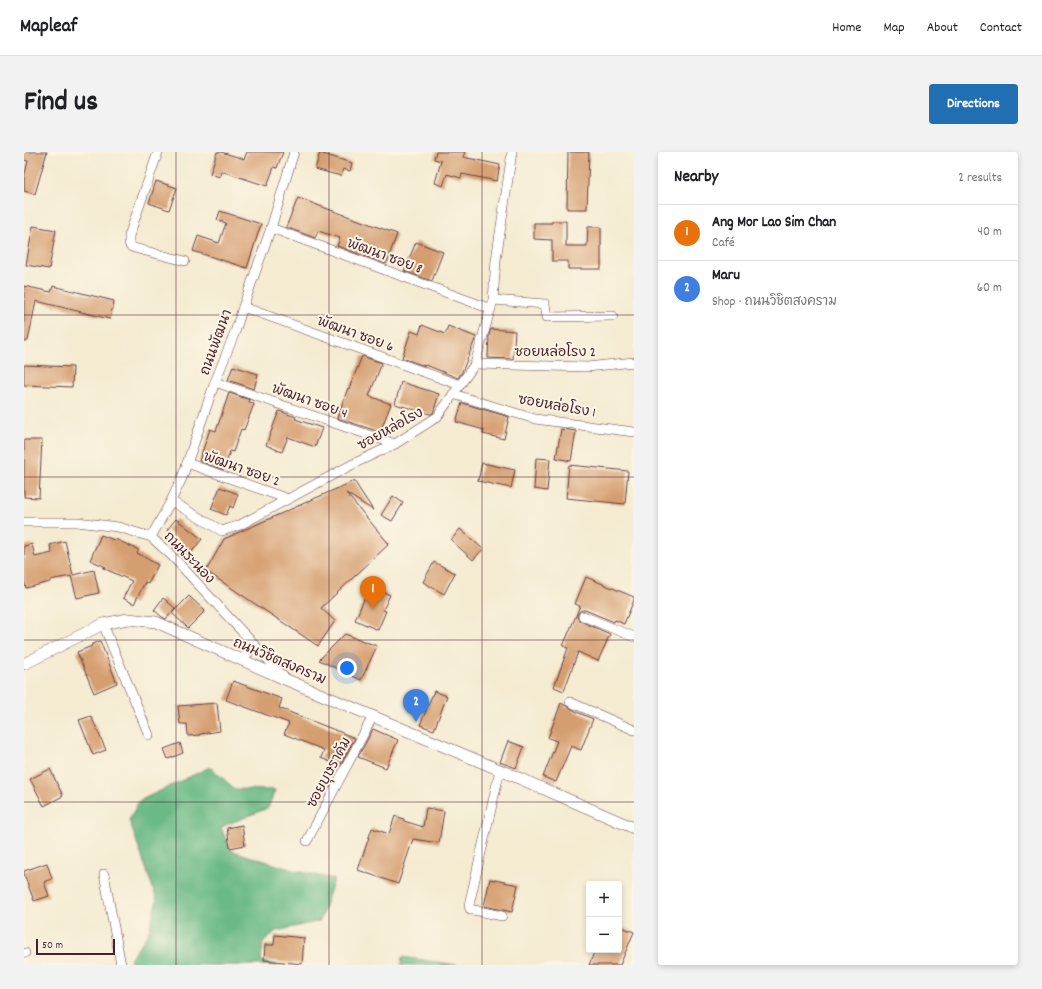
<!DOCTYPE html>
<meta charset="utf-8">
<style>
:root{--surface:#fff;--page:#f2f2f2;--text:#202124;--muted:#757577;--line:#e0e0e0;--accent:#1f6fb2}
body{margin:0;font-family:Dekko,"Playpen Sans Thai",sans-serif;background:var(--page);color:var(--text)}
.controls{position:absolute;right:12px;bottom:12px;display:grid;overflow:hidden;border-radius:4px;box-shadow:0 2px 6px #0003}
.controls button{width:36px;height:36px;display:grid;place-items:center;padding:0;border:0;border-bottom:1px solid var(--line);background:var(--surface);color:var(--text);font:20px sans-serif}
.scale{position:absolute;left:12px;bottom:10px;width:79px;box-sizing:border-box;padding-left:4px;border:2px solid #4a1f2b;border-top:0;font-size:11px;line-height:14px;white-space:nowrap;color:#4a1f2b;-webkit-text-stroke:3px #fcf5e5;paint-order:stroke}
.you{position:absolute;left:323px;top:516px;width:14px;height:14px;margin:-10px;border:3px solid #fff;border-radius:50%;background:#1a73e8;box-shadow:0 0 0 6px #1a73e833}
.badge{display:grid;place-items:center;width:26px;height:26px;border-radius:50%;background:var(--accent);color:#fff;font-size:13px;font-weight:700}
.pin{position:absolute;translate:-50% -33px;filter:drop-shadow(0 1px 2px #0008)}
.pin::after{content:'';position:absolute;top:21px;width:14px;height:12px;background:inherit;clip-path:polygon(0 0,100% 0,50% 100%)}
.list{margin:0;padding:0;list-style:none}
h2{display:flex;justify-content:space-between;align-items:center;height:52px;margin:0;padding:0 16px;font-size:17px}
h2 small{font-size:13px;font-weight:400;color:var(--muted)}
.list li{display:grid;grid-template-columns:26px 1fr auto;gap:12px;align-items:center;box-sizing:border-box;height:56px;padding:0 16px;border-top:1px solid var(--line)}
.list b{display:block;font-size:15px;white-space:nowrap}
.list p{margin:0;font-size:13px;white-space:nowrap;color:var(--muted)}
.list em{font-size:13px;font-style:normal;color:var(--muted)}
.map{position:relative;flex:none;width:610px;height:813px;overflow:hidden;border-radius:4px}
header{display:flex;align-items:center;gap:24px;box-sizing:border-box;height:56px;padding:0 20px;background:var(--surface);border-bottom:1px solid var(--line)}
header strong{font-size:19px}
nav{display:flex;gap:22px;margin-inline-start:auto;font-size:14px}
.intro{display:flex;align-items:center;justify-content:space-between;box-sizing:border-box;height:96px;padding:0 24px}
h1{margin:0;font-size:28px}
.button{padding:10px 18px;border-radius:4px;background:var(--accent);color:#fff;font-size:14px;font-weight:700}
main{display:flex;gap:24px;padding:0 24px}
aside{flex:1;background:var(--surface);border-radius:4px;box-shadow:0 2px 6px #0003}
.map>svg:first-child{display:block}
.forest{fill:#6aba85;stroke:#5a6c58}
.building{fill:#d59e70}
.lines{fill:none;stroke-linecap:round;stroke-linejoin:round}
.minor-casing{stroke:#643e44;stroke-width:10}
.tertiary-casing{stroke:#643e44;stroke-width:12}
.minor{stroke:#fff;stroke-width:9}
.tertiary{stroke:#fff;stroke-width:11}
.grid{fill:none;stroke:#4a1f2b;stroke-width:1;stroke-opacity:0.55}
.labels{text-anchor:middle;stroke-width:4;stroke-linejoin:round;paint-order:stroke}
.street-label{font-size:14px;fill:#4a1f2b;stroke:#fcf5e5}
</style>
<header>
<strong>Mapleaf</strong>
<nav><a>Home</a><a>Map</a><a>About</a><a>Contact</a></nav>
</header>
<div class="intro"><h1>Find us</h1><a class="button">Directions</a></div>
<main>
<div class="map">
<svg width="610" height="813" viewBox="0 0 610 813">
<rect width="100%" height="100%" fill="#fcf5e5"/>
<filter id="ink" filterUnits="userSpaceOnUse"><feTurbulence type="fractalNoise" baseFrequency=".025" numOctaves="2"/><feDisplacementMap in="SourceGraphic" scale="8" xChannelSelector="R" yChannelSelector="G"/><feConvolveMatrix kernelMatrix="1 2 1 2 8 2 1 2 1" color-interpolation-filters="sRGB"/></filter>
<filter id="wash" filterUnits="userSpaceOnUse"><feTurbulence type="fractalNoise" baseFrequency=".012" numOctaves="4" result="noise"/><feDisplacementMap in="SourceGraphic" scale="16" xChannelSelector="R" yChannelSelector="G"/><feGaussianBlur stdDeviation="0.9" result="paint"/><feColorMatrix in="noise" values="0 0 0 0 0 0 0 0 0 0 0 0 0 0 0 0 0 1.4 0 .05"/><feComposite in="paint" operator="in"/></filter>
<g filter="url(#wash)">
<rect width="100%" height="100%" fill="#f4ebd1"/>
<g class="forest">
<polygon points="186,615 211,637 251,638 244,656 197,675 206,698 269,718 310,727 296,769 252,779 239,791 237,809 253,813 109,813 106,807 124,782 133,748 105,668 115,649"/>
<polygon points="378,805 433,813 377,813"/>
</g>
<g id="blocks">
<g class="building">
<polygon points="0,0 23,0 11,42 0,39 0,25 4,9 0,8"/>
<polygon points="193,0 197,0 220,7 223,0 259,0 253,16 250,15 243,34 197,19 196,25 186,22"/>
<polygon points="412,0 441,0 439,5 476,13 473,29 438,22 437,26 423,22 419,34 411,31 417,9 410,7"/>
<polygon points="544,0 565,0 563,57 543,57"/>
<polygon points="296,1 328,11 326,19 319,17 317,24 291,17"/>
<polygon points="132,29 153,36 145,58 125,51"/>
<polygon points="274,46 326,65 373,82 362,112 313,94 316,86 294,79 291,86 262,75"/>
<polygon points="196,59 237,72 223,116 169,99 174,84 195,91 202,71 193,68"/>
<polygon points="528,69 542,69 542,94 563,94 564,75 577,75 577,117 544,117 544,109 528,109 528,88 510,87 510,71 528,71"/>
<polygon points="9,74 32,78 25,117 2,113"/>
<polygon points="392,90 419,100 408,129 380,119"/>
<polygon points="0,134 27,140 29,134 90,149 86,167 12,149 4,189 0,189"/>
<polygon points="398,173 421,182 424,174 452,185 438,220 434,226 402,213 401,214 378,206 387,179 395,182"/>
<polygon points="467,177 491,179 489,207 464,206 465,183"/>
<polygon points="338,204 358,211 345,244 367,252 356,280 313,266 324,236 325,237"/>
<polygon points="0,213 49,215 48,235 0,233"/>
<polygon points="209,214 234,222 230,237 204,228"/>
<polygon points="377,230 415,242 409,261 406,262 371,252"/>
<polygon points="205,241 226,248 225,250 230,252 220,278 217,277 209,300 206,299 200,318 175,309 186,277 192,279"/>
<polygon points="438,251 485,265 480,287 459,282 460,278 432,270"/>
<polygon points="255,259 272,265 271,267 298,276 291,295 264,285 258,300 242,293"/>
<polygon points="537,277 552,279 547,309 532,306"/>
<polygon points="0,288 18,288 15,346 0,345"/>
<polygon points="512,306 526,307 523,339 510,337"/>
<polygon points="458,311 491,318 487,336 454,329"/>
<polygon points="545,313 604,319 601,352 542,346"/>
<polygon points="330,329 349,358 322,341 365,392 297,456 311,469 294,494 182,419 200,387"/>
<polygon points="196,335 214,342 209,356 206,354 202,363 187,357"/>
<polygon points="369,344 379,351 368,369 357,363"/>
<polygon points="152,367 178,387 162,407 149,396 155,388 143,378"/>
<polygon points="436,377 459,397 449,408 427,388"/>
<polygon points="77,383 90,388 91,387 115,398 113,401 134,413 124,432 121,430 110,452 99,446 108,429 79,416 82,415 66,408"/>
<polygon points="41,389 49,423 70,418 75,441 53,446 47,424 26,428 26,430 2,436 0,429 0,394 8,392 11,405 28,401 26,393"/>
<polygon points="410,410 431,421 420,442 399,430"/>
<polygon points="562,425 610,445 610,448 600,472 591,468 590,470 561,458 558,458 555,460 553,464 554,467 556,469 586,482 574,509 554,500 540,539 530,535 544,496 539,494 556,454 551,452"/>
<polygon points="346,434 366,443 359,458 362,459 354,478 331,468"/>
<polygon points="165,444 181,459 164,476 148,461"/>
<polygon points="139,446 151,456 142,467 138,465 130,458"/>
<polygon points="321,482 353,494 337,528 295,508"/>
<polygon points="76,489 93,531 70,541 53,500 68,494 67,493"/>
<polygon points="209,529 258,547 255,556 331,586 316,614 297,606 300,598 260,582 265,571 202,548"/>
<polygon points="410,539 423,544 410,578 396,573"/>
<polygon points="193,551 196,579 176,582 176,583 164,584 163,572 156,572 154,554"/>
<polygon points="537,551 555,561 569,567 557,598 547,594 532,630 519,625 533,589 524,586"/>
<polygon points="67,564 82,598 69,603 55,568"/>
<polygon points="349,577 374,588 362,616 334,605"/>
<polygon points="484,589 500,595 492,616 476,610"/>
<polygon points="156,591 159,601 144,607 140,597"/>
<polygon points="26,617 39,644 20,654 6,627"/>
<polygon points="402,656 420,659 415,691 389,687 374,732 334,718 348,676 365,682 371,664 380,667 380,669 399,675"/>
<polygon points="218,673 221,693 206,696 203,676"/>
<polygon points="23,711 28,727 20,730 25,744 10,749 0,722 0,719"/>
<polygon points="466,727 494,733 488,760 460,754"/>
<polygon points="595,774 610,780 596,813 565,813 571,798 595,798"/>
<polygon points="251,783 280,786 278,812 240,808 241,793 250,793"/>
</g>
</g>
</g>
<g filter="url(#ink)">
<use href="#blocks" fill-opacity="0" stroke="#643e44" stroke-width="1"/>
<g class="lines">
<defs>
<g id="minor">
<polyline points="134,0 105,84 105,90 106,94 110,96 161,109"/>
<polyline points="247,76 467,157"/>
<polyline points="469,148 521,152 523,165 589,164"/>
<polyline points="219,155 436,233"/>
<polyline points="451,212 563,215 610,210"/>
<polyline points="191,230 371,292"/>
<polyline points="429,242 511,267 610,280"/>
<polyline points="163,311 264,347"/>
<polyline points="147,349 198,379 216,373 329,312 371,292 413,265 451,212 469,148 472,108 488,0"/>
<polyline points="0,370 53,370 94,375 127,385 148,404 260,525"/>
<polyline points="127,385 147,349 158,326 191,230 211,180 219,155 247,76 270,0"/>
<polyline points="559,464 610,485"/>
<polyline points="79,472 125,583"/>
<path d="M215 507C227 503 227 498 224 486"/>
<polyline points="546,550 610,578"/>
<polyline points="476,618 445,753 446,757 450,758 478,764"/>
<polyline points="283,689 349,564"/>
<polyline points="80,722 97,813"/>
<polyline points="0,801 1,801"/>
</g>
<polyline id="tertiary" points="0,512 79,472 104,467 132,470 263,528 476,618 610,676"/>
</defs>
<use href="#minor" class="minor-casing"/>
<use href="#tertiary" class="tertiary-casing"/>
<use href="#minor" class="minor"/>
<use href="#tertiary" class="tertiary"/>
</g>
</g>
<path class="grid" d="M152 0V813M305 0V813M458 0V813M0 163H610M0 325H610M0 488H610M0 650H610"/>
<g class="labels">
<g class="street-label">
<text transform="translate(361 103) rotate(20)" y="5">พัฒนา ซอย 8</text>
<text transform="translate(332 181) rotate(20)" y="5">พัฒนา ซอย 6</text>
<text transform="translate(191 190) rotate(-70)" y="5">ถนนพัฒนา</text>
<text x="531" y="204">ซอยหล่อโรง 2</text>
<text transform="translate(286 248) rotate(19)" y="5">พัฒนา ซอย 4</text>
<text transform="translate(533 253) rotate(10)" y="5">ซอยหล่อโรง 1</text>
<text transform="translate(366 276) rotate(-29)" y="5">ซอยหล่อโรง</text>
<text transform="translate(218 316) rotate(19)" y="5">พัฒนา ซอย 2</text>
<text transform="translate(166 405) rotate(46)" y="5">ถนนระนอง</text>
<text transform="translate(256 508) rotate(23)" y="5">ถนนวิชิตสงคราม</text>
<text transform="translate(304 620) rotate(-62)" y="5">ซอยบุษราคัม</text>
</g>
</g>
</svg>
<div class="controls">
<button>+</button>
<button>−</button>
</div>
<div class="scale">50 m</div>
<div class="you"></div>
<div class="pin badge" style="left:349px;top:457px;background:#e8710a">1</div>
<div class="pin badge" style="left:392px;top:570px;background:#3f7fe0">2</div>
</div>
<aside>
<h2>Nearby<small>2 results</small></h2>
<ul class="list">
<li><span class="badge" style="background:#e8710a">1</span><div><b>Ang Mor Lao Sim Chan</b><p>Café</p></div><em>40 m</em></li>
<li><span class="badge" style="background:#3f7fe0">2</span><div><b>Maru</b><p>Shop · ถนนวิชิตสงคราม</p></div><em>60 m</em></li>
</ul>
</aside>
</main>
